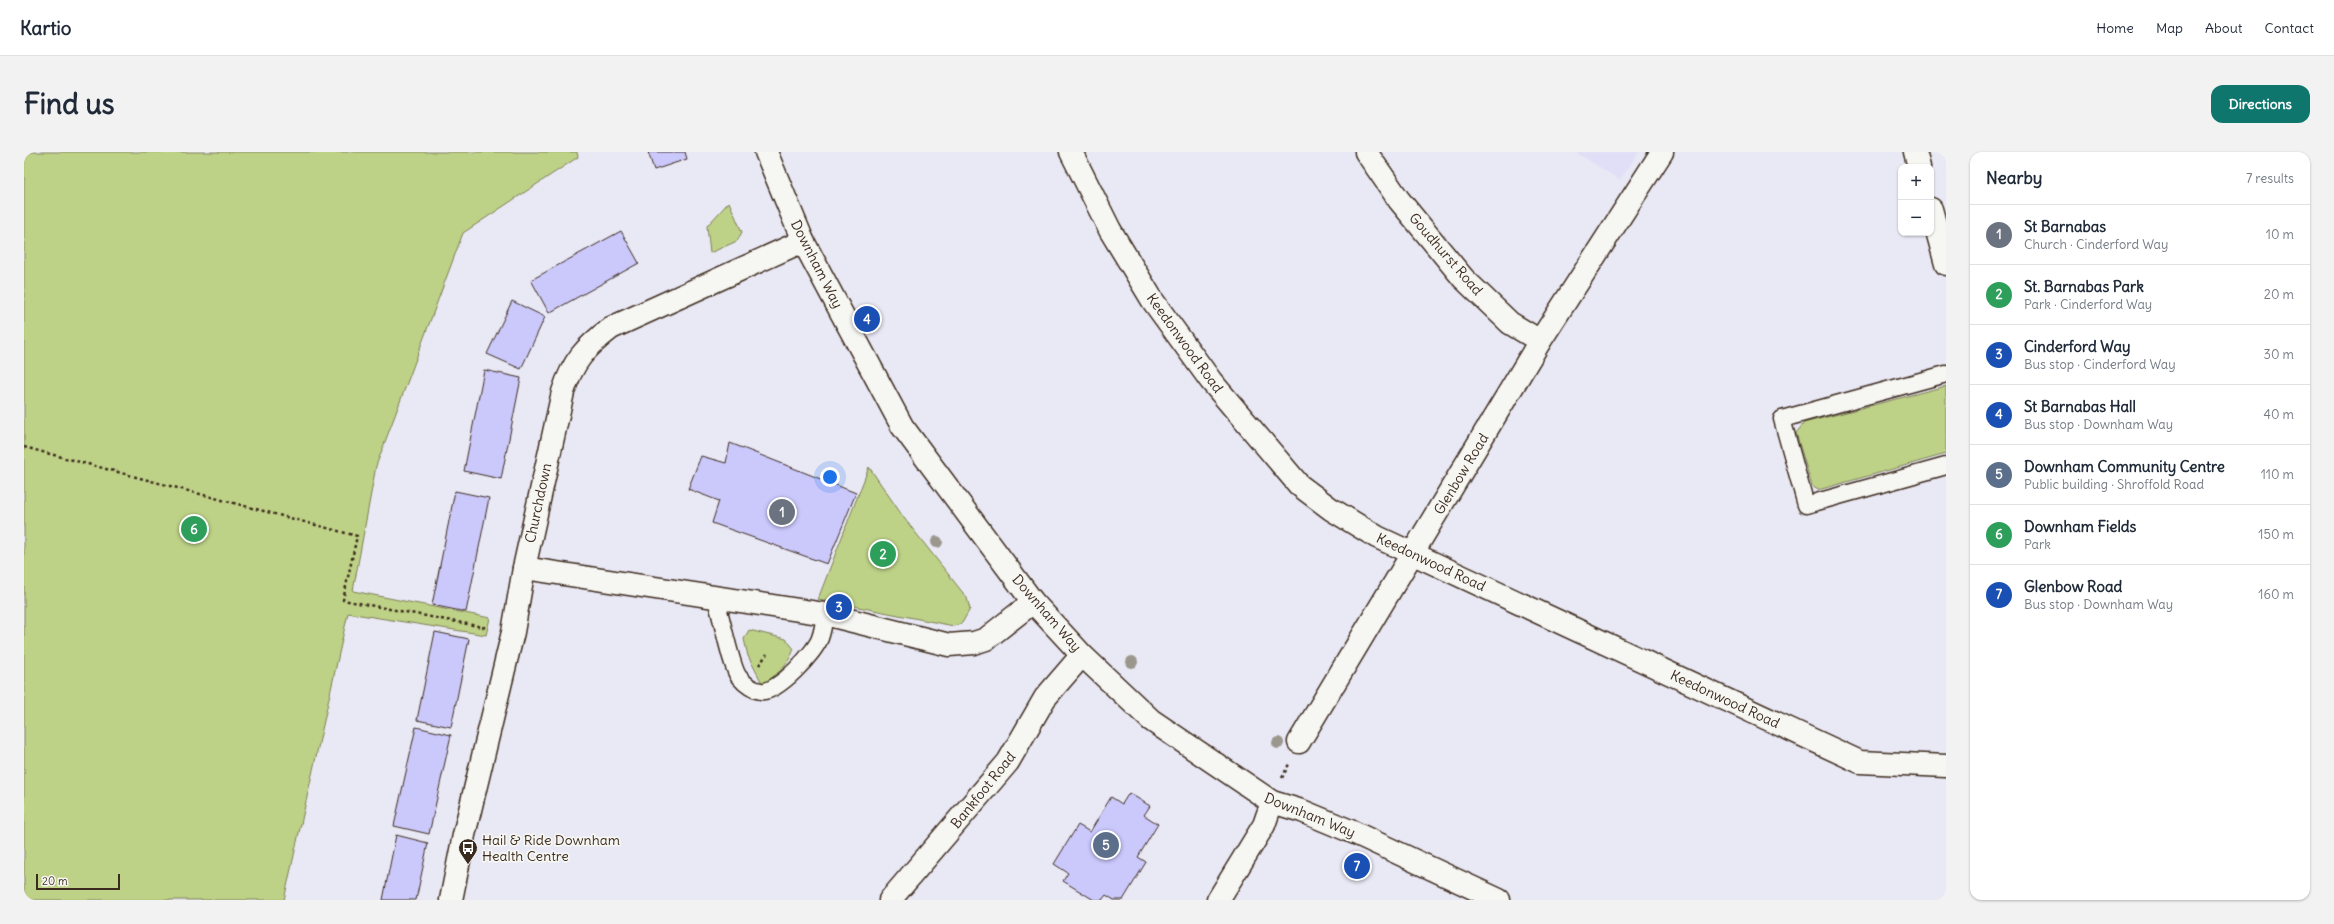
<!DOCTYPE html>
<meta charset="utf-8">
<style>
:root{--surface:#fff;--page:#f2f2f3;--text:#1f2937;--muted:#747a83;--line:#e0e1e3;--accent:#0f766e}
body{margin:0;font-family:Delius,sans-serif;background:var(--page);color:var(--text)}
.controls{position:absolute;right:12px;top:12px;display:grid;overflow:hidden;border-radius:8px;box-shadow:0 1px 3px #0004}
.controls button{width:36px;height:36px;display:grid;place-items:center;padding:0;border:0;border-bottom:1px solid var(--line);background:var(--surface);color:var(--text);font:20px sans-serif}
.scale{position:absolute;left:12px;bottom:10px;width:84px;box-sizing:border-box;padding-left:4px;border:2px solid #3b2a1e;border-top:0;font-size:11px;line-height:14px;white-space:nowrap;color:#3b2a1e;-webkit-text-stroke:3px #f6f6f2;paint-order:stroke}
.you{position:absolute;left:806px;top:325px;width:14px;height:14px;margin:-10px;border:3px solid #fff;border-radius:50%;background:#1a73e8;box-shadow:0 0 0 6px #1a73e833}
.badge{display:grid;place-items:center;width:26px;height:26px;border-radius:50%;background:var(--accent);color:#fff;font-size:13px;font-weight:700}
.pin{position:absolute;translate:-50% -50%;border:2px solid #fff;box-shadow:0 1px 4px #0006}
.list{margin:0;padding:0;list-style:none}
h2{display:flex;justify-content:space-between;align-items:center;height:52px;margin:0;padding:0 16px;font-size:17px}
h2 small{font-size:13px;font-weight:400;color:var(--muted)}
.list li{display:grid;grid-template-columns:26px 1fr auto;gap:12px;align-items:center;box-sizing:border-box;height:60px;padding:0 16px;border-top:1px solid var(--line)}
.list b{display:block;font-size:15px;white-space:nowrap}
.list p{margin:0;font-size:13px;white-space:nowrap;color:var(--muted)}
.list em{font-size:13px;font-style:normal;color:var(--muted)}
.map{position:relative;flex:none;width:1922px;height:748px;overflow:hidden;border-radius:12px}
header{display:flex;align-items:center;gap:24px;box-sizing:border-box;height:56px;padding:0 20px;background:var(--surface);border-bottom:1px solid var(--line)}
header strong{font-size:19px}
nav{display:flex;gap:22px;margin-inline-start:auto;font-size:14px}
.intro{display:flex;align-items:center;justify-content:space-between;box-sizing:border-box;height:96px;padding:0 24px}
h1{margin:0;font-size:28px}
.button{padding:10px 18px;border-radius:12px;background:var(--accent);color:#fff;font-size:14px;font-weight:700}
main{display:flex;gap:24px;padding:0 24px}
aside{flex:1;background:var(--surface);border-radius:12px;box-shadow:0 1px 3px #0004}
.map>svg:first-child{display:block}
.built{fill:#e0dff7}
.green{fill:#bed287;stroke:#7c7e52}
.building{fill:#cbc9fc;stroke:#3b2a1e}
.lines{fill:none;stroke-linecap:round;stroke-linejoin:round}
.service-casing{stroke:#3b2a1e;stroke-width:19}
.minor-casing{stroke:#3b2a1e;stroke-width:25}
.tertiary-casing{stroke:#3b2a1e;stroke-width:25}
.path{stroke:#3b2a1e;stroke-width:2.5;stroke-dasharray:3 3;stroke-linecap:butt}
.service{stroke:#f6f6f2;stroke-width:16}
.minor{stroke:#f6f6f2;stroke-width:22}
.tertiary{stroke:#f6f6f2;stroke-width:22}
.tree{fill:#9b978d}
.labels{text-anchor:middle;stroke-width:3.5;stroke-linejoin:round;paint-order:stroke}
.street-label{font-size:14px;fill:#3b2a1e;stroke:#f6f6f2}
.poi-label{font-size:14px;fill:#3b2a1e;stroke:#f6f6f2;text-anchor:start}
</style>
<header>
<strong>Kartio</strong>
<nav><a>Home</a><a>Map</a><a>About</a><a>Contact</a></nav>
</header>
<div class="intro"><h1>Find us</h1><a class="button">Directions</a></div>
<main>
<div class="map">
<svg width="1922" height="748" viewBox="0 0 1922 748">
<rect width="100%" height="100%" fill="#e9e8f5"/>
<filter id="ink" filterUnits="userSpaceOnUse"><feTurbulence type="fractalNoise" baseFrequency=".025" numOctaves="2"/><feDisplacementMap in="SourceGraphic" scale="8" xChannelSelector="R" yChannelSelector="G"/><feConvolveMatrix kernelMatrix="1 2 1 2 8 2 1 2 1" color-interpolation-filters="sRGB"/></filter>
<g filter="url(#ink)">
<polygon class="built" points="1551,0 1615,0 1596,28"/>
<g class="green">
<polygon points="0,0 553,0 554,5 439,81 352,314 329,439 466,466 462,483 324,461 260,748 0,748"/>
<polygon points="705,50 718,80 713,89 686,101 683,74"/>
<polygon points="1922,234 1922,302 1794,338 1788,334 1772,281 1780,271"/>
<polygon points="845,315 880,366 943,446 946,457 938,471 930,474 794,447"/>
<path d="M725 478 762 487 770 497C764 513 753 523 739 533L724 504 720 487Z"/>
</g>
<g class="building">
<polygon points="624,0 661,0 663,7 630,18"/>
<polygon points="597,79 615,111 525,161 507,128"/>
<polygon points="488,149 521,165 497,217 463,202"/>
<polygon points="460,218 497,226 477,327 440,319"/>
<polygon points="706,291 832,341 803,412 688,371 695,349 664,337 677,304 702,311"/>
<polygon points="431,339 465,346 442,460 408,453"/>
<polygon points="411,480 445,487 427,575 393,568"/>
<polygon points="392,575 427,583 405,682 370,674"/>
<polygon points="1105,641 1126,654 1120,663 1134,672 1114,705 1122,710 1099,748 1090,748 1082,743 1078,748 1070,748 1039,729 1044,721 1030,712 1054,673 1066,680 1087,645 1098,652"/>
<polygon points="372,683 404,691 392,748 359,748"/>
</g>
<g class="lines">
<defs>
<g id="service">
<polyline points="1922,222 1758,267 1782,353 1922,314"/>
<path d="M695 444 694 455C698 468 708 517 715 525 720 531 728 538 737 539 753 542 792 499 796 486 799 478 800 469 801 462"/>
</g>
<g id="minor">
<polyline points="1047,0 1086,78 1129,149 1187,229 1275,333 1307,357 1353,385 1836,610 1922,614"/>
<polyline points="1342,0 1375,48 1439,126 1486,171 1516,189"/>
<polyline points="1891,0 1895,15"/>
<polyline points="1907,57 1922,112"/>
<polyline points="500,416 801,462 925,493 950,491 962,487 1009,450"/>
<polyline points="1275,590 1516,189 1638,0"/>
<path d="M427 748 440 683 489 480 500 416 539 240C549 209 561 196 587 176L779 89"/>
<polyline points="866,748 984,610 1021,546 1058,503"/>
<polyline points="1194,748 1240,673 1248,650"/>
</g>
<polyline id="tertiary" points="742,0 779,89 878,274 1009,450 1058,503 1127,568 1248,650 1278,659 1331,681 1475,748"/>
</defs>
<use href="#service" class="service-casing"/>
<use href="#minor" class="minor-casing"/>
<use href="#tertiary" class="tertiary-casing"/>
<g class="path">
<polyline points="0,295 333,384 319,448 464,476"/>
<polyline points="735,513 743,502"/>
<polyline points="1258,626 1265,612"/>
</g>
<use href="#service" class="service"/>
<use href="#minor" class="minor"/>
<use href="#tertiary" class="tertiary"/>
</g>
<g class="tree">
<circle cx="913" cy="390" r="6"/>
<circle cx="1108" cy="510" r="6"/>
<circle cx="1254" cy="591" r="6"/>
</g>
</g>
<defs>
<symbol id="bus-pin" viewBox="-11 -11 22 30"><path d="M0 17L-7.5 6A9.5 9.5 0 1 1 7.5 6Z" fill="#3b2a1e" stroke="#f6f6f2"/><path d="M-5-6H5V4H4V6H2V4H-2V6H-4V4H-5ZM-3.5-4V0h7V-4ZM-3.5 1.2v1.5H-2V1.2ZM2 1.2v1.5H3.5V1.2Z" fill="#fff"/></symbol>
</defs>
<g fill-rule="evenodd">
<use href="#bus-pin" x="433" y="685" width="22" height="30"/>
</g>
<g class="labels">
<g class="street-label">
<text transform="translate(1422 102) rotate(49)" y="5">Goudhurst Road</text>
<text transform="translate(793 112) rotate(63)" y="5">Downham Way</text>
<text transform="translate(1161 191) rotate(54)" y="5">Keedonwood Road</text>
<text transform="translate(1437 322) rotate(-59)" y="5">Glenbow Road</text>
<text transform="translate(514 351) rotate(-78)" y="5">Churchdown</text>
<text transform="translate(1407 410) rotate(25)" y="5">Keedonwood Road</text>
<text transform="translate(1023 461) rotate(49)" y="5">Downham Way</text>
<text transform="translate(1701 547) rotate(25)" y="5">Keedonwood Road</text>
<text transform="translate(959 638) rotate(-51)" y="5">Bankfoot Road</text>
<text transform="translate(1286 663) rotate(22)" y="5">Downham Way</text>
</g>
<g class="poi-label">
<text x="458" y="693">Hail &amp; Ride Downham<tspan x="458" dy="16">Health Centre</tspan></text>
</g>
</g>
</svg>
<div class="controls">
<button>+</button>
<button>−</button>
</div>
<div class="scale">20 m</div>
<div class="you"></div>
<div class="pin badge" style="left:758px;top:360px;background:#6b7280">1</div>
<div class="pin badge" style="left:859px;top:402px;background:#2e9e5b">2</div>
<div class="pin badge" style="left:815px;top:455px;background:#1a4fb4">3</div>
<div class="pin badge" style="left:843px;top:167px;background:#1a4fb4">4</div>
<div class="pin badge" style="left:1082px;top:693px;background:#5c6f8a">5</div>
<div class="pin badge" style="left:170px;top:377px;background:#2e9e5b">6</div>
<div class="pin badge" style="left:1333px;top:714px;background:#1a4fb4">7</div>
</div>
<aside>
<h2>Nearby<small>7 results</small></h2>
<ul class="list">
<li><span class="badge" style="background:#6b7280">1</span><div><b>St Barnabas</b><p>Church · Cinderford Way</p></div><em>10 m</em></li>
<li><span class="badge" style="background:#2e9e5b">2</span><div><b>St. Barnabas Park</b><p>Park · Cinderford Way</p></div><em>20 m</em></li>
<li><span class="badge" style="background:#1a4fb4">3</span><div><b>Cinderford Way</b><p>Bus stop · Cinderford Way</p></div><em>30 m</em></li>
<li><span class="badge" style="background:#1a4fb4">4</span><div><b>St Barnabas Hall</b><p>Bus stop · Downham Way</p></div><em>40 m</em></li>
<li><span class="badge" style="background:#5c6f8a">5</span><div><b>Downham Community Centre</b><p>Public building · Shroffold Road</p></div><em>110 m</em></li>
<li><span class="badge" style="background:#2e9e5b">6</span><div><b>Downham Fields</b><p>Park</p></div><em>150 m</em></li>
<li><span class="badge" style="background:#1a4fb4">7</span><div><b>Glenbow Road</b><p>Bus stop · Downham Way</p></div><em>160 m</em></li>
</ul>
</aside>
</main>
